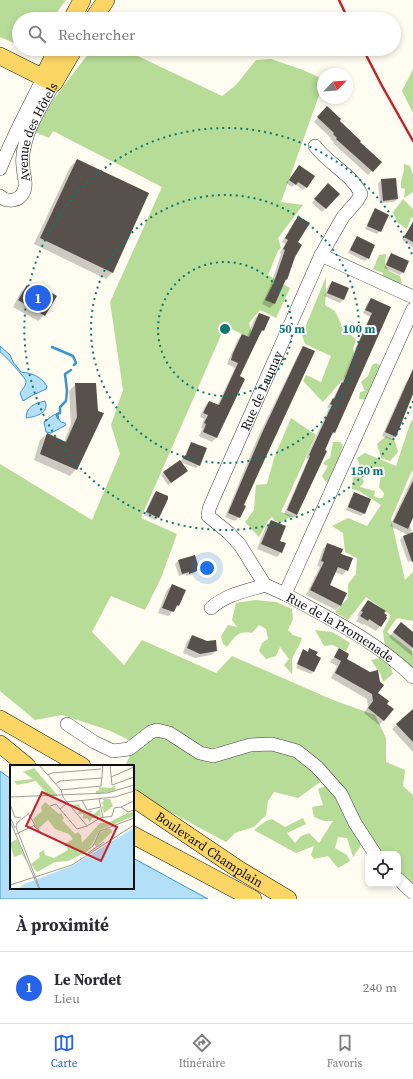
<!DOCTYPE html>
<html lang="fr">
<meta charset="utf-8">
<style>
:root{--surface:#fff;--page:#f2f2f3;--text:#2b2b33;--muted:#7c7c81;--line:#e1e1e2;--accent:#2563eb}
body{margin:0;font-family:"Source Serif 4",serif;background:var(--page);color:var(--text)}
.controls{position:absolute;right:12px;bottom:12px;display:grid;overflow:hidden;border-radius:8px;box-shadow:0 2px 6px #0003}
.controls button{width:36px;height:36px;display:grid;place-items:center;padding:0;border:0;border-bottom:1px solid var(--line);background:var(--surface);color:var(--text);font:20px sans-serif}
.compass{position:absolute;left:317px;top:68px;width:36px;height:36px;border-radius:50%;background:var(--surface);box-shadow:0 2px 6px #0003;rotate:65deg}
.you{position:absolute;left:207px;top:568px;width:14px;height:14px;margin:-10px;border:3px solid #fff;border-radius:50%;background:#1a73e8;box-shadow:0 0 0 6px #1a73e833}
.badge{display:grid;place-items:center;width:26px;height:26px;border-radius:50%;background:var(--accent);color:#fff;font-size:13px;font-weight:700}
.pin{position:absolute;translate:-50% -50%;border:2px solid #fff;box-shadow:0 1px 4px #0006}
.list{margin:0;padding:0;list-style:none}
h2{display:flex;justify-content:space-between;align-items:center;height:52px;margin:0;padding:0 16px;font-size:17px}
h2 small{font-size:13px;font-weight:400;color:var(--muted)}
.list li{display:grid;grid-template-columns:26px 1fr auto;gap:12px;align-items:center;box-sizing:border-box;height:72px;padding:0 16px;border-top:1px solid var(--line)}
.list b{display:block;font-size:15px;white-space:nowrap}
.list p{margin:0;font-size:13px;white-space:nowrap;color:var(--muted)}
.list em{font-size:13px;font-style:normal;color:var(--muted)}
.icon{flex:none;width:22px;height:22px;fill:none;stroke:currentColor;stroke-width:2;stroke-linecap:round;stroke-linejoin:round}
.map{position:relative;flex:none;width:413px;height:899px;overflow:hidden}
.search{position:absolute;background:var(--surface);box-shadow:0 2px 6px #0003;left:12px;right:12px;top:12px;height:44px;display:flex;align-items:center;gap:10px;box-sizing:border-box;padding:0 14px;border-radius:22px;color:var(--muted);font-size:15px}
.sheet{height:124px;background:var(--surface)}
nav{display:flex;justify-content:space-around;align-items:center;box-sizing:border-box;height:56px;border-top:1px solid var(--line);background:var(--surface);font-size:11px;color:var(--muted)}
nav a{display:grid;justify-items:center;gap:2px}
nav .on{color:var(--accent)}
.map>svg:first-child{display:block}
.forest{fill:#b7dc98}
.water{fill:#b4dff8;stroke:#3a95d1}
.shadow{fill:#0003}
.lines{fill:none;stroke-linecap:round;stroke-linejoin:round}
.stream{stroke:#3a95d1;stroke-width:2.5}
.building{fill:#58504b}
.minor-casing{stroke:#424242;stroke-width:14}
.major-casing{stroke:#202020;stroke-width:18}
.minor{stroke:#fff;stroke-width:13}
.major{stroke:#fbd665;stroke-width:17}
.rail{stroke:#c3232b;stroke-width:2.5}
.ring{fill:none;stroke:#0f766e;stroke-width:2;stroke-dasharray:2 4}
.labels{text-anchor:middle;stroke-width:4;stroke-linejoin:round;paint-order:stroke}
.street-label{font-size:13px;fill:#0f0f0f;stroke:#fff}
.inset-road{fill:none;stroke:#9f9d97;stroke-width:1}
.view{fill:#c3232b;fill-opacity:0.15;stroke:#c3232b;stroke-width:2}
.inset-edge{fill:none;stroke:#0f0f0f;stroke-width:2}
.centre{fill:#0f766e;stroke:#fff;stroke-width:2}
.ring-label{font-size:12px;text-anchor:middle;font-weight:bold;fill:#0f766e;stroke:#fff;stroke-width:4;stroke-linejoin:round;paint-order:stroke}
</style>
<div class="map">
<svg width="413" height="899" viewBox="0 0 413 899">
<rect width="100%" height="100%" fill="#fffcf1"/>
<g class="forest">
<polygon points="0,0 66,0 52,19 19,19 19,45 0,37"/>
<polygon points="92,49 123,49 222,96 236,85 256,60 271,59 303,70 323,79 323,84 281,202 303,205 278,238 281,248 278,251 268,275 290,288 276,318 260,310 249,323 253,339 225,326 141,518 177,534 161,578 145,610 111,596 92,632 124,665 142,640 216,673 232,656 333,700 375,715 386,738 386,762 405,770 403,786 413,795 413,886 398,871 398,854 382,854 371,838 341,784 296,744 262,739 208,749 156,723 131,741 108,730 62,715 35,720 0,691 0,464 92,520 120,454 111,425 123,390 110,302 162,187 53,131 49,138 30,130"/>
<polygon points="413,69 413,113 402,91"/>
<path d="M404 164 410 166 413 175V192L404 198 405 189 401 188C400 177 405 174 404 164Z"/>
<polygon points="403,199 413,209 413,217 411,218 407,229 397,222 393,212"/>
<polygon points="386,254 385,265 389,271 400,276 402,283 393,285 382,280 383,273 373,269 379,255"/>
<polygon points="326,277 326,290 325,305 335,311 342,326 356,340 353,349 354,353 345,377 323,402 303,381 306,375 321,382 331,356 305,344 302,335"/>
<polygon points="376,363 382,367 367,400 359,399 360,392 365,391 361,382 368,376 372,365"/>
<polygon points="291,418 316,435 281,512 293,516 281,522 275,521 272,517 268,521 259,537 245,522 254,510 256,485 267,484 274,458"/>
<polygon points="413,420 413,470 410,475 391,519 405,580 413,572 413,621 397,618 387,632 413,652 413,673 385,647 383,631 391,615 366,597 348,620 335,612 348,598 348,584 356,574 357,558 345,552 343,533 332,526 348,518 367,526 381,505 359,491 352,489 353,476 361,474 364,482 360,487 375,491 374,496 378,498 383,498 384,493 379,487 381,475 361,469 357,458 365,453 396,466 411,421"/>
<polygon points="386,436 395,441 398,452 390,461 381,458 377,444"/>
<polygon points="333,442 340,442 343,445 332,482 326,482 322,476 328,466 323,464 325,461 330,458"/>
<path d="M255 600 276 602 292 609 293 619 288 630 293 635 302 638C300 645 293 655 292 660 292 665 293 669 292 674L284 665 289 659 280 647 276 656 266 659 259 651 262 643 268 639 266 629 259 625 252 633C238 630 235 637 227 647L223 644 221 636 228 625 237 627 232 620 236 603Z"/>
<polygon points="315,630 332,632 350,643 346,651 332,645 324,646"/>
<polygon points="380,658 390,665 393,674 383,682 380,673 371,660"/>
<polygon points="157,734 174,740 192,753 259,748 294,754 323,780 298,798 274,792 268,801 266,815 254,827 235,833 226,842 133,792 133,766 125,766 132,751"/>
<polygon points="328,785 339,798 362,844 353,857 347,838 338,837 335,848 347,855 350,861 338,868 328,856 314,859 311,855 314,846 296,853 254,830 266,821 272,819 285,827 303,818 306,824 287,833 295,843 301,836 309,833 319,843 333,821 324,821 314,817 312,807 323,805 318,789"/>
</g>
<g class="water">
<path d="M0 346 10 355 13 362 21 372C33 373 41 377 47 386L46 389 31 396 23 401 20 393C22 390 26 386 26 381 26 379 4 354 0 352Z"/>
<path d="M45 401C50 413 35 417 26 418 26 407 35 403 45 401Z"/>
<polygon points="55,414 61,422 65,423 66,425 51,433 46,432 44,422"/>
<polygon points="0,771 11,779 11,888 133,888 133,858 208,899 0,899"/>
</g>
<g class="shadow">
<polygon points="327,107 358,142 380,162 368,175 333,143 334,142 330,139 331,138 314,122"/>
<polygon points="77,160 148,193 112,273 106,279 34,244 70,167"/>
<polygon points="299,166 306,187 303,190 295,184 292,187 286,183"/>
<polygon points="382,180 397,199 394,202 380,203 378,183"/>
<polygon points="328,185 338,194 322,212 312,203"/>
<polygon points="375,210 380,231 377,234 365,229 372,213"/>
<polygon points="298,217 297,243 287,279 283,283 274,304 270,308 262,304 270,287 281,254 280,253 285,244 282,242 295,221"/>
<polygon points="413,222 413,247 402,240"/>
<polygon points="357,237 368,258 365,261 348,253 354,240"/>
<polygon points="392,254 403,272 400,275 384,268 388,257"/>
<polygon points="332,282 348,289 343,300 340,303 324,296 329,285"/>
<polygon points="27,286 39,292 42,289 44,315 38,321 13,307 21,292"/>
<polygon points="371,299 389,307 334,433 331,436 318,469 297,515 293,518 284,514 308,459 306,458 329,408 327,408 330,402 333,399 339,387 341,384 355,349 370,317 363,313 368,302"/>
<polygon points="259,314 263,331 259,335 239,377 244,379 216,438 212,442 199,436 203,428 201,428 204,419 200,417 205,406 209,402 217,406 235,368 227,364 238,339 242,335 247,337 255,318"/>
<polygon points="303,347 239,517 235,521 225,517 258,437 300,351"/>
<polygon points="409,379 413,380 413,392 395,436 392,440 382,436 406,382"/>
<polygon points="76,384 95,384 76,469 70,476 34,460 40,440 47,434 64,442 71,424 69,391"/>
<polygon points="192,443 199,465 196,468 180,462 184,474 168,485 161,475 184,458 189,447"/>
<polygon points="413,476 413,511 409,524 412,531 408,535 390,526"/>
<polygon points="156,492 159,517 155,520 144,515 153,495"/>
<polygon points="354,494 364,513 361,516 346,510 351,497"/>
<polygon points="271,521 279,541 281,552 277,557 257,549 266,526"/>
<polygon points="413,534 413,560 408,562 400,540 403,537"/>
<polygon points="328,544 340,554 347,570 342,575 334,572 328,585 340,605 336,610 306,595 320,567 317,566 323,549"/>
<polygon points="194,556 196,571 193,574 186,576 186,574 179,576 175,564 178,561"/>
<polygon points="172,585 178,606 168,616 158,613 167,590"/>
<polygon points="368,601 380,626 376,631 364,624 363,625 356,621 359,617 357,616 363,606"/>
<polygon points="401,623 413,633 412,656 389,637"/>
<polygon points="192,636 216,651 211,655 195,658 183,653 187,641"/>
<polygon points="310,650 314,671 311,674 296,668 303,653 301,653 303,651 307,652"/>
<polygon points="340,650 345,659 377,693 386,704 384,720 379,725 364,713 368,707 367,699 331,678 337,666 330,662"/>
<polygon points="413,716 413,752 392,729 397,725"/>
</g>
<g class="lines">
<g class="stream">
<polyline points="52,347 73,356 76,363 74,365"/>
<polyline points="58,418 57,414 60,413 60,407 66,401 67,391 65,374 71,370"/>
</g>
</g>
<g class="building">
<polygon points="327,106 341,119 340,121 361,141 360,142 382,162 373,172 336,139 337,138 333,134 334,133 317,117"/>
<polygon points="77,159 149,193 113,273 40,238"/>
<polygon points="299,165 315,176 307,188 298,182 296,185 289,180"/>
<polygon points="396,178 398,199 383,201 381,179"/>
<polygon points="328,183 340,194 326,209 314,199"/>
<polygon points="375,208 389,215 381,232 367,226"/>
<polygon points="298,216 310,223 298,242 302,245 295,257 287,280 286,279 275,304 265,300 274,282 285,250 283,249 288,240 285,238"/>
<polygon points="413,222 413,242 404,237"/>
<polygon points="357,236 375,245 369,259 350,250"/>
<polygon points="391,253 409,261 404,273 386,265"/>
<polygon points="332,281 349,288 344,300 327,293"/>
<polygon points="27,285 40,292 42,287 57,296 45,316 18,300"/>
<polygon points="371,298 391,307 335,433 333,432 325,450 327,451 297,515 287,510 310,456 309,455 332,405 330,404 333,398 334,399 342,382 343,383 358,344 372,313 365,310"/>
<polygon points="259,313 270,317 264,331 262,330 240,376 245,379 217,438 203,432 206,424 204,423 208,415 203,413 209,401 219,405 238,363 231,360 233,353 242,334 249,337"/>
<polygon points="303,346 315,351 258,474 244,505 246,506 240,518 228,513 262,433"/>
<polygon points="413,369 413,394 396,437 385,432"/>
<polygon points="75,383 96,383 98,411 104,413 77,470 40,454 47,433 66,442 77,417"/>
<polygon points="191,442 207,448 200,466 182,458 186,455"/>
<polygon points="180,460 188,471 171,483 163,472"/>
<polygon points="413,481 413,518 408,529 393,522"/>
<polygon points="156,491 168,496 168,499 159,518 146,512"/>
<polygon points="354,492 371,499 365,514 348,507"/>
<polygon points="271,520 286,526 280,541 286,543 282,553 261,544"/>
<polygon points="413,532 413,562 412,562 403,536"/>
<polygon points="327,543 343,549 341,554 353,558 348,571 338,567 330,585 347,593 341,606 310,590 324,562 321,561"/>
<polygon points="195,555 199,568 197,569 197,571 189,574 189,572 182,574 178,560"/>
<polygon points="172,584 186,590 179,606 177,605 174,612 162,608"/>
<polygon points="368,600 386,611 384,613 387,615 386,617 387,618 381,627 369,619 368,621 360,616 363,612 361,611"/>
<polygon points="401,622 413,632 413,648 393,632"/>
<polygon points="192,635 207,641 216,640 217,651 200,654 187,648"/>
<polygon points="309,648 318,652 316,655 321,658 314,672 297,664 303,649 308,652"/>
<polygon points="339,648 349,654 347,659 370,672 378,670 380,682 384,685 378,693 389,701 387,704 394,709 384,721 368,708 373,701 372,694 335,673 341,661 334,657"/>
<polygon points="413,709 413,742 396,724"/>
</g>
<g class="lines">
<defs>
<g id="minor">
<path d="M315 146C328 164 351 173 361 194L357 201 343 217 321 255"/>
<path d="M0 169C12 137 29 108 43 78"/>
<path id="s1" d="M0 196C7 203 19 201 23 193 28 185 23 174 23 166 22 159 23 151 25 144 29 124 44 102 54 83"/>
<path id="s2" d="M413 309 285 594C330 619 376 641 413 677"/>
<path id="s3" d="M285 594 265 585 240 545 229 533 208 516 209 509 214 497 321 255 413 297"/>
<path d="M211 608C227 594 246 591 265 585"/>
<polyline points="67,724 94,742 113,751 129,749 151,732 157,730 169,733 200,753 213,756 250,745 272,744 297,751 317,767 341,794 355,823 375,854"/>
<polyline points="398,879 413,893"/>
</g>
<g id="major">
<polyline points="72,19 82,0"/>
<polyline points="93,19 106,0"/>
<polyline points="0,56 54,83 74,49"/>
<polyline points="43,78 57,49"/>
<polyline points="0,719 82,766"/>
<polyline points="0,744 27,766"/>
<path id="s4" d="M133 798 238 869 288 899"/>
<polyline points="133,835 253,899"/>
</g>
</defs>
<use href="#minor" class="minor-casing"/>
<use href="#major" class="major-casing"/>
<use href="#minor" class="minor"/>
<use href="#major" class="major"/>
<g class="rail">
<polyline points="339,0 348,19"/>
<polyline points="363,49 381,84 413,141"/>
</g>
</g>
<g class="ring">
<circle cx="225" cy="329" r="67"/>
<circle cx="225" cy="329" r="134"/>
<path d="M413 401A201 201 0 1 1 413 257"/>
</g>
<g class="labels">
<g class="street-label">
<text dy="5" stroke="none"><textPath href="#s1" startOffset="91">Avenue des Hôtels</textPath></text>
<text dy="5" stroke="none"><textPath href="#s3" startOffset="249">Rue de Launay</textPath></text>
<text dy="5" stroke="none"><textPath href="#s2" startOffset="377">Rue de la Promenade</textPath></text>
<text dy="5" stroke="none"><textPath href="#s4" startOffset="92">Boulevard Champlain</textPath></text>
</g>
</g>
<g transform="translate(10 765)">
<rect width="124" height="124" fill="#fffcf1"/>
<path d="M24 3 48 31H39L26 16 7 20 4 16 23 14 13 7ZM105 20 106 26 86 29V26L90 25 88 22 101 23ZM93 34H100L103 41 94 48 92 42 94 40 91 38 94 36ZM35 37 49 49 51 48 54 53 52 55 65 69 68 67 71 70 72 78 90 58H98L117 48 124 47V51L90 65 78 86 58 96 45 97 27 107 21 99 30 92 29 88 34 85 35 90 44 93 58 85 57 81H52L63 74 59 69 45 64 38 55 28 64 23 54 32 46 31 42ZM68 39 75 49 80 50 78 46H83L80 48 84 49 90 44 91 52 87 50 89 53H82L80 57 77 53 73 54V49H68L69 45 63 40ZM96 64H101L102 67 86 82 84 79 89 68ZM7 74 18 99 12 89 4 92 0 78Z" fill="#b7dc98"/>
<path d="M124 63V124H8L14 119 62 101Z" fill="#b4dff8"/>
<path class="inset-road" d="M29 0 51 25 91 21 93 0M100 0 102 20 124 12M38 10 42 8 91 4M101 12 124 2M45 19 50 16 92 13M51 25 53 32 77 61 90 53 102 51 104 43 111 42 118 47 124 45M0 32 97 28 124 20M89 34 93 52M72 35 77 45 91 42M57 37 105 32 124 26M57 38 50 44 67 64 77 61M0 39 5 52 11 53M40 41 46 39 50 44M111 42 124 36M18 49 7 58 6 62 30 124M0 52 5 63M0 56 29 124M24 61 32 69 25 60M6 69 25 60 18 48M79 84 83 81 90 66 124 53M78 88 94 77M0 120 62 100 124 60"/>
<path class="view" d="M32 27 107 62 91 96 16 61Z"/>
<rect width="124" height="124" class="inset-edge"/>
</g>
<circle cx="225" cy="329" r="6" class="centre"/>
<g class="ring-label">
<text x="292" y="333">50 m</text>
<text x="359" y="333">100 m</text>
<text x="367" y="475">150 m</text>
</g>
</svg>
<div class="controls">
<button><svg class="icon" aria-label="locate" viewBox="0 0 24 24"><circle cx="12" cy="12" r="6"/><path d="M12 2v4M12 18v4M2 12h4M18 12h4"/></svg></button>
</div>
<svg class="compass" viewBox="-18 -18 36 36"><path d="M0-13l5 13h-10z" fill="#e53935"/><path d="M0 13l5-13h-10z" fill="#7c7c81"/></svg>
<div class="you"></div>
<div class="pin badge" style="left:38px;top:298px">1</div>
<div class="search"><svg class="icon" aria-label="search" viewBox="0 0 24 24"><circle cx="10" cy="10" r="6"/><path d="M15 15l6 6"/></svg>Rechercher</div>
</div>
<section class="sheet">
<h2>À proximité<small></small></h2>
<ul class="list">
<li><span class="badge">1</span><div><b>Le Nordet</b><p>Lieu</p></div><em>240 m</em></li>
</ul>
</section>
<nav>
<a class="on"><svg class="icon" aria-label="map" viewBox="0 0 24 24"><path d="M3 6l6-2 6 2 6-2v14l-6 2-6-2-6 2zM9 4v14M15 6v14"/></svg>Carte</a>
<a><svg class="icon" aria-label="directions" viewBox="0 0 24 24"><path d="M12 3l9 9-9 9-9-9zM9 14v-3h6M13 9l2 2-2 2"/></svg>Itinéraire</a>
<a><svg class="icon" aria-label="saved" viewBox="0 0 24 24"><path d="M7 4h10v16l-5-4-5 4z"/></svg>Favoris</a>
</nav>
